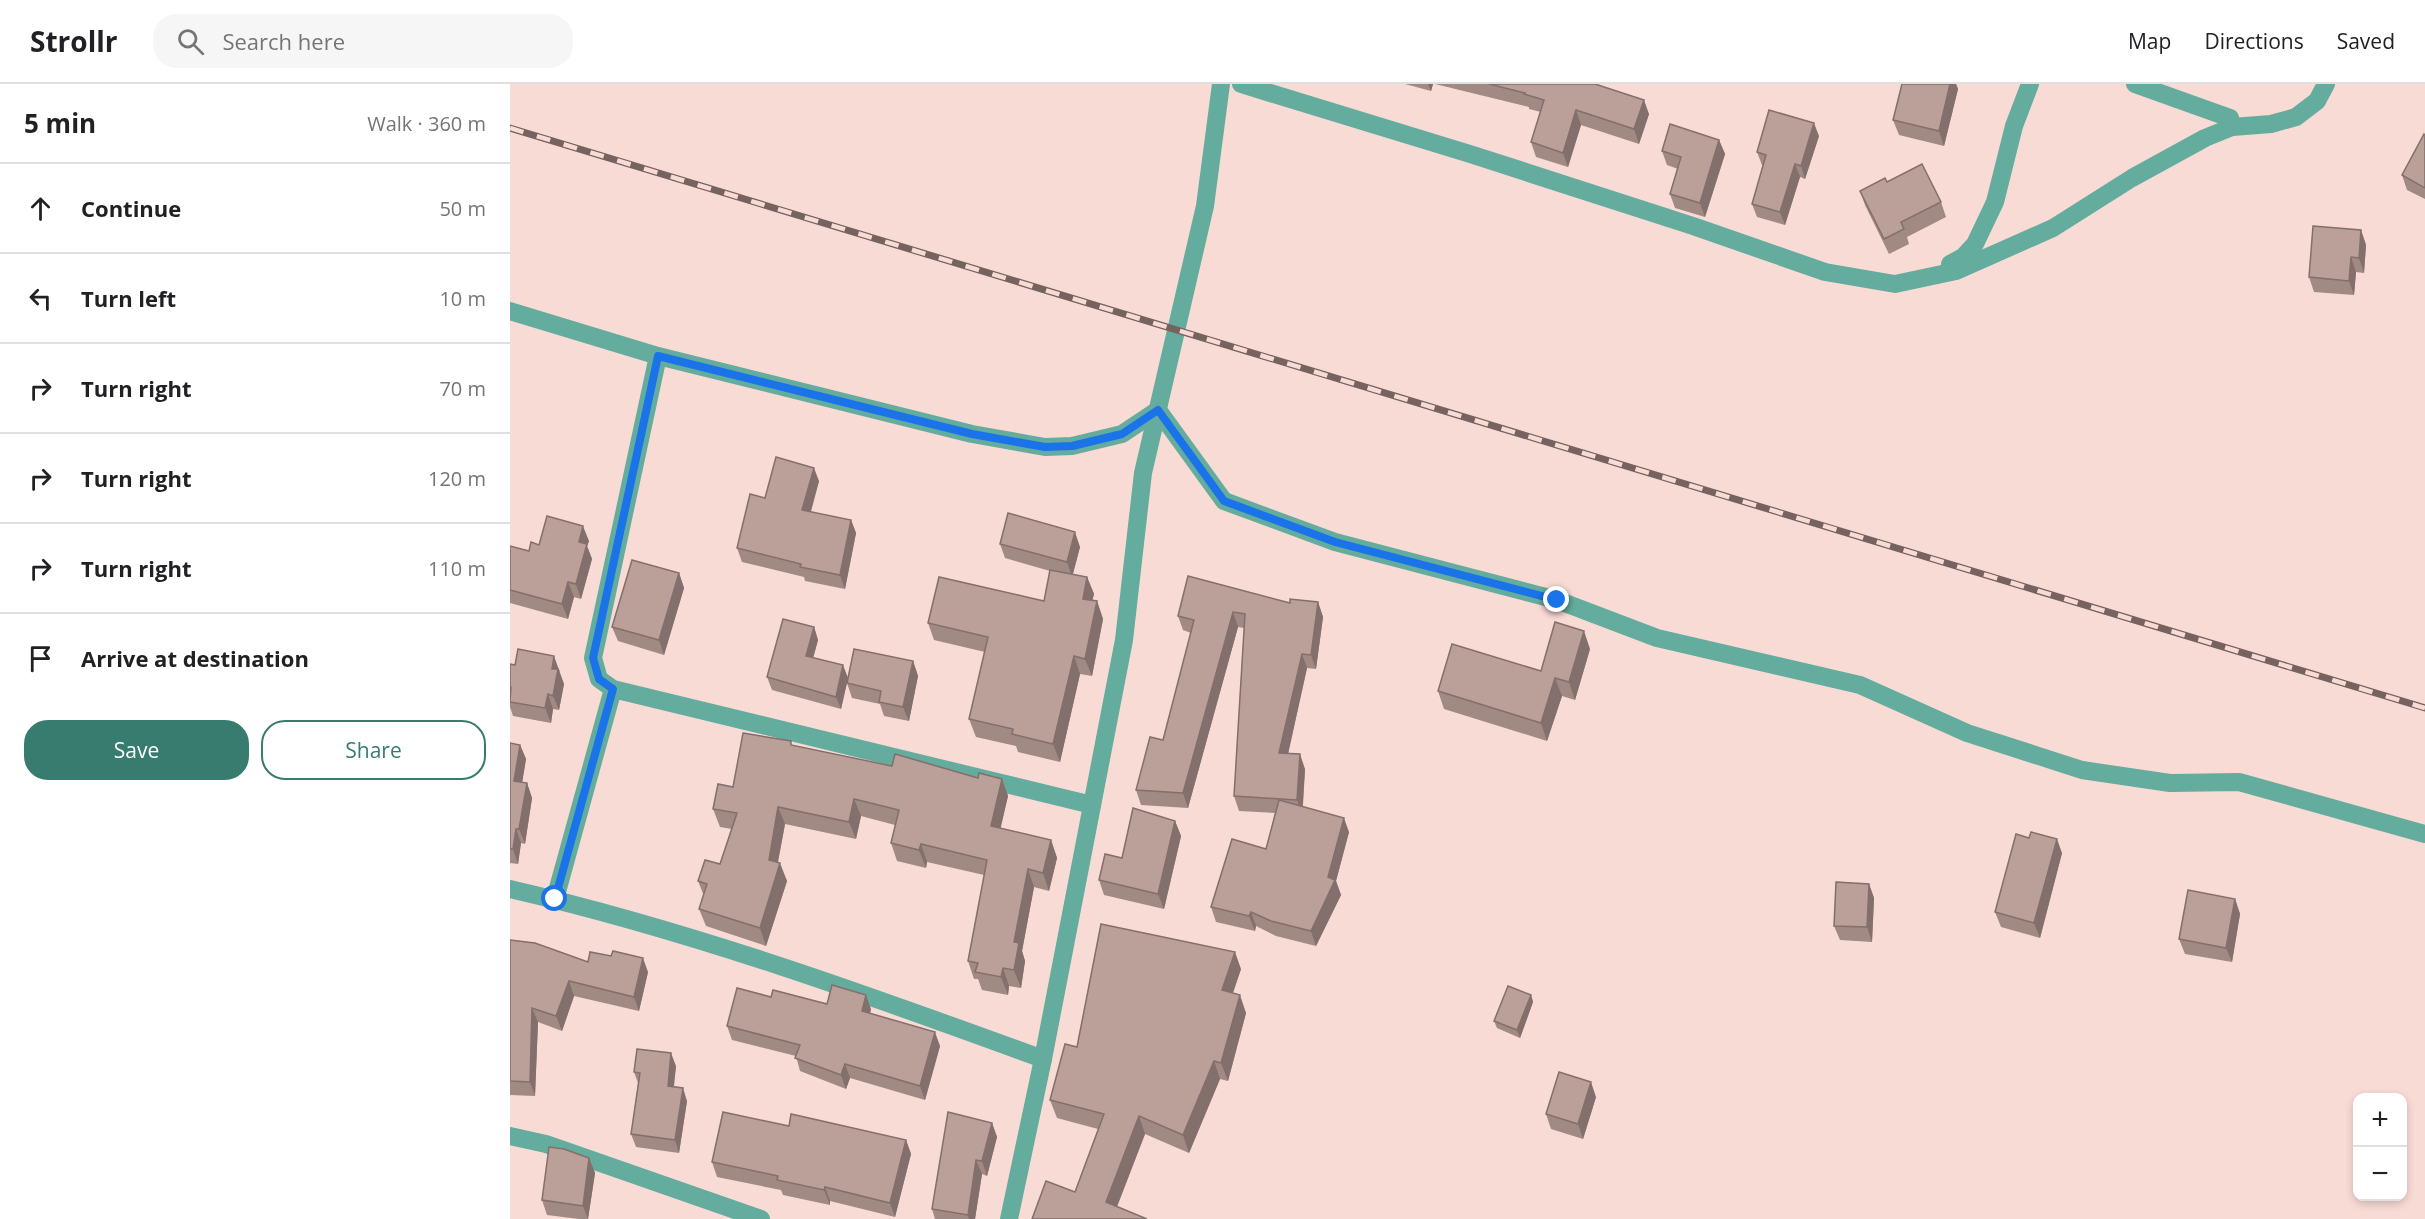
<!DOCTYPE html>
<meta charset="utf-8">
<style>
:root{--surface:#fff;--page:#f6f6f6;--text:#202124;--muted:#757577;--line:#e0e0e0;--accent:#387c6f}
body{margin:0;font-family:"Open Sans",sans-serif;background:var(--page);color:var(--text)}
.controls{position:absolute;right:18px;bottom:18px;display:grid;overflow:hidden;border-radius:12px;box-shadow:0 3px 9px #0003}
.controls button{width:54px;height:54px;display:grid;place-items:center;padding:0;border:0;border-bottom:2px solid var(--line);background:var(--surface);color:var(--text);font:30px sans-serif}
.stop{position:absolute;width:18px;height:18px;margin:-14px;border:4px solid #1a73e8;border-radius:50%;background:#fff}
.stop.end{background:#1a73e8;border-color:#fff;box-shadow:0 2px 6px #0008}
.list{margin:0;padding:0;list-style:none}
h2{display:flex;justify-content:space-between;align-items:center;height:78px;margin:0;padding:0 24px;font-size:26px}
h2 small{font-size:20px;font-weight:400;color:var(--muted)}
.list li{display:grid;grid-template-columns:39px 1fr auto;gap:18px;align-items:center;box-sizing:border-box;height:90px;padding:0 24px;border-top:2px solid var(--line)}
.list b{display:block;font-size:22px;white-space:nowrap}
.list em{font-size:20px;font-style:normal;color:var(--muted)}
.actions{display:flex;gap:12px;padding:18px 24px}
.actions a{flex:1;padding:14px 0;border:2px solid var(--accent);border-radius:24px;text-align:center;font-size:21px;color:var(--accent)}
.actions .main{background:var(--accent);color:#fff}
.icon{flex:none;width:33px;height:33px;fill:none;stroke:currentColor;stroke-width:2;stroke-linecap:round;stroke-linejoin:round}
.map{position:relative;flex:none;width:1915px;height:1135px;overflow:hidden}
header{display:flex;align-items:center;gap:36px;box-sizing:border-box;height:84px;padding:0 30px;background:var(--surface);border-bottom:2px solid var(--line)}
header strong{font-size:28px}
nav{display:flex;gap:33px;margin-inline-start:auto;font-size:21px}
.search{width:420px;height:54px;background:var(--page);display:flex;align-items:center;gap:15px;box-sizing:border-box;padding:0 21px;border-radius:24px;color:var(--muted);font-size:22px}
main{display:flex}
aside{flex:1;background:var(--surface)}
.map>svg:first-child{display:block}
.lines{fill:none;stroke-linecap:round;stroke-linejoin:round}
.minor{stroke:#64ac9d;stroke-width:18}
.rail-casing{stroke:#766360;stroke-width:7}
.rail{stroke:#f9dbd6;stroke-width:4.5;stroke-dasharray:14;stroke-linecap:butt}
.wall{fill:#a18984}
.shaded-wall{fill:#836f6b}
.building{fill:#bb9f99;stroke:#836f6b;stroke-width:1.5}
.route{stroke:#1a73e8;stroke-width:8}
</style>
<header>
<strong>Strollr</strong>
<div class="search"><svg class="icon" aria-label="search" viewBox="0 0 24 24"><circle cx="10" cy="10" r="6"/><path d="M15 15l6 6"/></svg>Search here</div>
<nav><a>Map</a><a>Directions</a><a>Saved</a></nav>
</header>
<main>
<aside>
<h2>5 min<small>Walk · 360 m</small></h2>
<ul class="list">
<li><svg class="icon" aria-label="ahead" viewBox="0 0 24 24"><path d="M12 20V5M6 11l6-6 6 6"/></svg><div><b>Continue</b></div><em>50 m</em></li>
<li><svg class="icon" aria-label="left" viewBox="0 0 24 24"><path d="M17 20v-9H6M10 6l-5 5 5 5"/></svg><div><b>Turn left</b></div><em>10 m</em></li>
<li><svg class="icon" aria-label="right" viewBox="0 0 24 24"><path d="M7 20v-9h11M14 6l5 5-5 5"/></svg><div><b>Turn right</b></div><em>70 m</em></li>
<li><svg class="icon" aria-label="right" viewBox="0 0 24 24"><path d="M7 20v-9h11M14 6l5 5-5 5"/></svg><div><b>Turn right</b></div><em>120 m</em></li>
<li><svg class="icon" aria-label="right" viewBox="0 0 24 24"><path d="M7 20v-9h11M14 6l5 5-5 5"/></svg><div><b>Turn right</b></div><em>110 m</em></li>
<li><svg class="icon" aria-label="arrive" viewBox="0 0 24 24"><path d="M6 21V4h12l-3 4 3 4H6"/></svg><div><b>Arrive at destination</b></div></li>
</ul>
<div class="actions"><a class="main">Save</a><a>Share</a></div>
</aside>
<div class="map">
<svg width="1915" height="1135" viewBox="0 0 1915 1135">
<rect width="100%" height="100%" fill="#f9dbd6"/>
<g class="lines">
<g class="minor">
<polyline points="731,0 960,70 1183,142 1315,188 1385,200 1446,187 1543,144 1622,94 1695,54 1722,43 1761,40 1786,33 1807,17 1816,0"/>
<polyline points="1625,0 1720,34 1722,43"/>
<polyline points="1440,180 1453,173 1465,160 1485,118 1504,42 1520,0"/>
<polyline points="0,227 148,272 462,350 535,363 562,362 612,350 648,326 714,417 825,458 1047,516 1147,554 1350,601 1457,649 1572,686 1660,699 1729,698 1915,750"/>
<polyline points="148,272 83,574 89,595 103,605 582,721"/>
<path d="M0 805C182 847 358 911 533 975"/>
<polyline points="45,815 103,605"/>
<polyline points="0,1052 36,1060 251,1135"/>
<polyline points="499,1135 533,975 614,556 633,389 695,122 711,0"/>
</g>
<defs>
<polyline id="rail" points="0,44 1915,624"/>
</defs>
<use href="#rail" class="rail-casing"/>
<use href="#rail" class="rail"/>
</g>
<g class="wall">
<polygon points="895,0 923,0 921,7"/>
<polygon points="925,0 1085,0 1139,30 1129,60 1071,41 1058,83 1026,73 1021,58 1031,28 1019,25 1019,23"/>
<polygon points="1440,0 1446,0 1448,5 1434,62 1389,51 1383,36"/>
<polygon points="1915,51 1915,115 1897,106 1892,91"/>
<polygon points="1309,52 1295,95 1290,93 1275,141 1247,133 1242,120 1253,82 1252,81 1247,68"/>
<polygon points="1209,56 1215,70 1195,133 1165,124 1160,110 1168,85 1157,81 1152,67"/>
<polygon points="1377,98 1431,118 1436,133 1397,153 1399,160 1379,170 1355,121 1350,107"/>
<polygon points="1851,146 1856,161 1854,189 1846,188 1844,211 1804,208 1799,193"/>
<polygon points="309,397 301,428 341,436 346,449 335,505 295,497 294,493 232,478 227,464 255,414"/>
<polygon points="79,457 77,462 82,475 71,515 64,513 58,535 0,519 0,462 19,467 29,461"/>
<polygon points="490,460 570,463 563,490 577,493 584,510 582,516 587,517 593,535 582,592 570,590 550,678 508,668 506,662 466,653 459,635 475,568 424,556 418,539 534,517 540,487 495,474"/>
<polygon points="169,489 174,504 154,571 108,557 102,543"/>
<polygon points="808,518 813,533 806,585 797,584 778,669 795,685 793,722 839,748 826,797 831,811 806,862 766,852 746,842 745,847 706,838 701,823 756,765 765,729 729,727 724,712 734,544 728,543 678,724 631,721 626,706 653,656 681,549 673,546 668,532 780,519"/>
<polygon points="304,543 308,556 303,574 338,594 403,577 408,592 399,637 374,632 370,620 342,614 337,599 331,625 262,606 257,593"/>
<polygon points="1080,565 1065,616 1052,612 1037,657 934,625 928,607 1031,587"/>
<polygon points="0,580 50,586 49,588 54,600 49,626 43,625 41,639 3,632 0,623"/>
<polygon points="0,659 10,661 16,675 12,698 17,699 22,714 15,760 11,759 8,780 0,779"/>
<polygon points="283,662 382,682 468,694 492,695 498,712 490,744 541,756 547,774 539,807 524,803 512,867 515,877 511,904 499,902 498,911 472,906 468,895 464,895 458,877 474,791 417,778 416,784 387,777 381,759 385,741 351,732 346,755 275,740 268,778 277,797 256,862 196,842 189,825 194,812 188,797 210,780 222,745 210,743 203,725 223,703"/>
<polygon points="665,737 671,752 654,825 594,811 589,796 612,774"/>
<polygon points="1552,769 1530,854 1491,843 1485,828"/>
<polygon points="1359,800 1364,814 1362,858 1330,856 1324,842"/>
<polygon points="1725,815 1730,830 1722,878 1675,870 1669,855"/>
<polygon points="0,856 78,878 138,888 129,927 64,912 52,947 28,938 25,1012 0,1011"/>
<polygon points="731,885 723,909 736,929 718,997 710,995 679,1069 635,1050 607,1123 565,1108 588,1045 547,1034 540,1016 567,963"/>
<polygon points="1021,911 1023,918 1010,954 987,944 984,937"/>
<polygon points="317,920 361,925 360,929 430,962 415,1016 340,994 336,1005 290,987 286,972 222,956 217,942"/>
<polygon points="166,982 164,1003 177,1017 169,1069 126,1063 121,1050 128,999 124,988"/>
<polygon points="1086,1013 1073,1055 1041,1045 1036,1030"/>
<polygon points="482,1039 487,1053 477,1092 472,1090 465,1135 425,1135 422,1125"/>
<polygon points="279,1042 396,1056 401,1070 385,1133 320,1117 320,1121 273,1111 271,1106 207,1093 202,1078"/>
<polygon points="79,1074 85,1089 78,1135 69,1135 37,1131 32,1116"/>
</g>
<g class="shaded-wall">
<polygon points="918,0 923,0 921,7"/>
<polygon points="1440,0 1446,0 1448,5 1434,62 1429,47"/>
<polygon points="1134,16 1139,30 1129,60 1124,45"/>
<polygon points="1066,26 1071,41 1058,83 1053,69"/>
<polygon points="1304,39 1309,52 1295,95 1291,82"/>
<polygon points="1209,56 1215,70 1195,133 1190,119"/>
<polygon points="1285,80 1290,93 1275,141 1270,128"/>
<polygon points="1851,146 1856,161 1854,189 1849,174"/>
<polygon points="1841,173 1846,188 1844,211 1839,197"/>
<polygon points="304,384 309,397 297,440 292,426"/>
<polygon points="341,436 346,449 335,505 330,491"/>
<polygon points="73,442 79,457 77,462 82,475 71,515 66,500 69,458"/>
<polygon points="565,448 570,463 562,493 557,478"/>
<polygon points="169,489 174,504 154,571 149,556"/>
<polygon points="577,493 584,510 579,532 573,515"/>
<polygon points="58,498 64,513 58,535 52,520"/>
<polygon points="587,517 593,535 582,592 575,575"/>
<polygon points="808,518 813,533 806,585 801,571"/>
<polygon points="723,528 728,543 678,724 673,709"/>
<polygon points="304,543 308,556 300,585 296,572"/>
<polygon points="1074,547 1080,565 1065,616 1059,598"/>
<polygon points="792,570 797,584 775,684 769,669"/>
<polygon points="44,572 54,600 49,626 43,612 42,585"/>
<polygon points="564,572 570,590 550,678 543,660"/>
<polygon points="403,577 408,592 399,637 393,623"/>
<polygon points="333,581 338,594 331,625 326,613"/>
<polygon points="1045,594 1052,612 1037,657 1031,639"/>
<polygon points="38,610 43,625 41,639 35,624"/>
<polygon points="10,661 16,675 10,712 4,697"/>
<polygon points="790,670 795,685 792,731 787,716"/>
<polygon points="492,695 498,712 487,760 481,742"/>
<polygon points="17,699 22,714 15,760 9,745"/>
<polygon points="344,715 351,732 346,755 339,738"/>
<polygon points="268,723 275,740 265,793 259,776"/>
<polygon points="834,734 839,748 826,797 831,811 806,862 801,847"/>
<polygon points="665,737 671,752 654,825 648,810"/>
<polygon points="6,745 11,759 8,780 3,765"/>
<polygon points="1547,755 1552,769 1530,854 1524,839"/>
<polygon points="541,756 547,774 539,807 533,789"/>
<polygon points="411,760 417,778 416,784 409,766"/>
<polygon points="270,779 277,797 256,862 250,844"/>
<polygon points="518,785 524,803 512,867 515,877 511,904 504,886 504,858"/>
<polygon points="1359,800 1364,814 1362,858 1357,843"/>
<polygon points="1725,815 1730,830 1722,878 1716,864"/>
<polygon points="741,828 746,842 745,847 739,832"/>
<polygon points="725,868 731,885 718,923 712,906"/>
<polygon points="133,874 138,888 129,927 124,913"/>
<polygon points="493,884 499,902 498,911 491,893"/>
<polygon points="59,897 64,912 52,947 46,932"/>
<polygon points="356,911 361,925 357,941 352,927"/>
<polygon points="730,911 736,929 718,997 711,979"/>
<polygon points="1021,911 1023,918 1010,954 1007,946"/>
<polygon points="22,924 28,938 25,1012 20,998"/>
<polygon points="425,948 430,962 415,1016 410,1002"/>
<polygon points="161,969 166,982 162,1015 158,1002"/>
<polygon points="704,977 710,995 679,1069 673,1051"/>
<polygon points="335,980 340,994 336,1005 331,991"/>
<polygon points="1081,998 1086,1013 1073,1055 1068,1040"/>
<polygon points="173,1004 177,1017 169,1069 165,1056"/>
<polygon points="629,1032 635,1050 602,1135 596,1118"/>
<polygon points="482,1039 487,1053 477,1092 472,1077"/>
<polygon points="396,1056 401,1070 385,1133 380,1119"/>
<polygon points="79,1074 85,1089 78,1135 73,1122"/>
<polygon points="466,1076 472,1090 465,1135 459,1135 458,1131"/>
<polygon points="315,1103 320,1117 320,1121 314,1106"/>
</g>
<g class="building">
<polygon points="979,0 1085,0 1134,16 1124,45 1066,26 1053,69 1021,58 1034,16 1014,10 1015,9"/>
<polygon points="1392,0 1440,0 1429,47 1383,36"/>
<polygon points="1259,26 1304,39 1291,82 1285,80 1270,128 1242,120 1256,71 1247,68"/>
<polygon points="1160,40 1209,56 1190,119 1160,110 1171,73 1152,67"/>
<polygon points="1914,50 1915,51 1915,104 1892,91"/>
<polygon points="1412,80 1431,118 1391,138 1394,145 1374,155 1350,107 1375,94 1377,98"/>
<polygon points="1803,142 1851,146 1849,174 1841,173 1839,197 1799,193"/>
<polygon points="266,373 304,384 292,426 341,436 330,491 290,483 291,480 227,464 240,410 255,414"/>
<polygon points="498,429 565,448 557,478 490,460"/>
<polygon points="37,432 73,442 69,458 77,460 66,500 58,498 52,520 0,506 0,462 19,467 21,458 29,461"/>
<polygon points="122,476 169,489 149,556 102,543"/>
<polygon points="540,486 577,493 573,515 587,517 575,575 564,572 543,660 502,650 503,645 459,635 478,553 418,539 429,493 534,517"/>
<polygon points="678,492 780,519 780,515 808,518 801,571 792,570 769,669 790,670 787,716 724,712 735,530 723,528 673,709 626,706 640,653 653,656 684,536 668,532"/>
<polygon points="273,535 304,543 296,572 333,581 326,613 257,593"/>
<polygon points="1045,538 1074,547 1059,598 1045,594 1031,639 928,607 942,560 1031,587"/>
<polygon points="8,565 44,572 42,585 48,585 43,612 38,610 35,624 0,618 1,603 0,602 0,580 5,581"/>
<polygon points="344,565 403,577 393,623 369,618 371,607 337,599"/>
<polygon points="233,649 281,657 281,661 382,682 385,670 468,694 469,689 492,695 481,742 541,756 533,789 518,785 504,858 509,859 504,886 493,884 491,893 465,888 468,879 458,877 477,776 411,760 409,766 381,759 389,726 344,715 339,738 268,723 259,776 270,779 250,844 189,825 197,800 188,797 195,776 210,780 227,729 203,725 208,700 223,703"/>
<polygon points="0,659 10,661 4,697 17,699 9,745 6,745 3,765 0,765"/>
<polygon points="769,716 834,734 818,793 825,796 801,847 761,837 741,828 739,832 701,823 722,755 756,765"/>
<polygon points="623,724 665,737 648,810 589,796 595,770 612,774"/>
<polygon points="1521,748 1547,755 1524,839 1485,828 1506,750 1519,754"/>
<polygon points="1326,798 1359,800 1357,843 1324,842"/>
<polygon points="1678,806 1725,815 1716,864 1669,855"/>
<polygon points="591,840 725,868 712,906 730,911 711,979 704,977 673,1051 629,1032 596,1118 637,1135 522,1135 536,1097 565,1108 594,1030 540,1016 555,960 567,963"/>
<polygon points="0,856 25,859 78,878 80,868 101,872 103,867 133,874 124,913 59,897 46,932 22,924 20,998 0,997"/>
<polygon points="322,901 356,911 352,927 425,948 410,1002 335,980 331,991 285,974 290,961 217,942 227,904 261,913 263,906 317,920"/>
<polygon points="998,902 1021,911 1007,946 984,937"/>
<polygon points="127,965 161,969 158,1002 173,1004 165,1056 121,1050 130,989 124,988"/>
<polygon points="1049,988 1081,998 1068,1040 1036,1030"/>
<polygon points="213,1028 279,1042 281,1030 396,1056 380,1119 315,1103 314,1106 267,1096 268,1092 202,1078"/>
<polygon points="438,1028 482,1039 472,1077 466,1076 458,1131 422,1125"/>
<polygon points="39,1063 54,1065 79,1074 73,1122 32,1116"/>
</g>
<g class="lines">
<polyline class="route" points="45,815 103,605 89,595 83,574 148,272 462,350 535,363 562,362 612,350 648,326 714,417 825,458 1047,516"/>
</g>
</svg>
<div class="controls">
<button>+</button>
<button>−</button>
</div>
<div class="stop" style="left:45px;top:815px"></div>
<div class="stop end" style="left:1047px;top:516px"></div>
</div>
</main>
